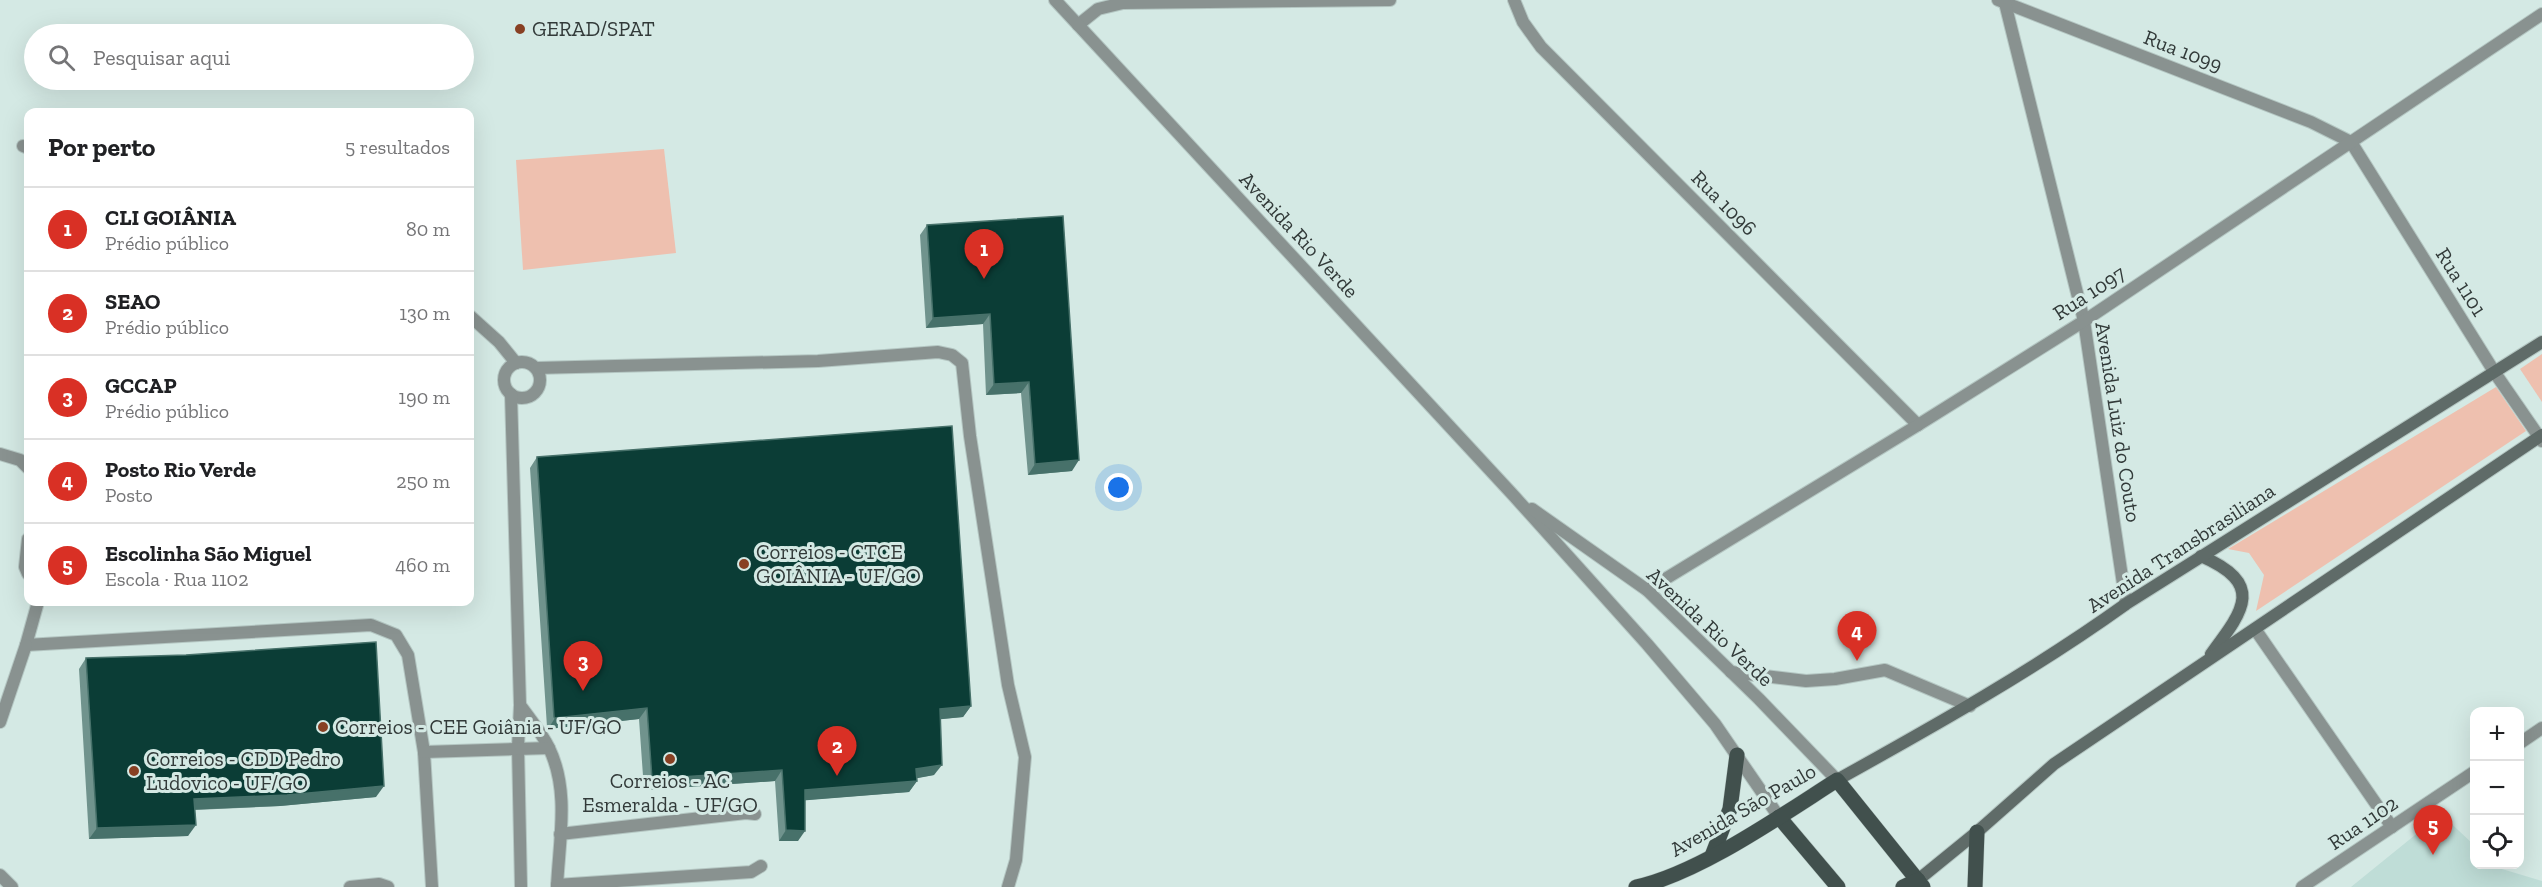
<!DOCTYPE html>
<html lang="pt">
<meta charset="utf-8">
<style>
:root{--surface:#fff;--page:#f2f2f2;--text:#202124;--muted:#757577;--line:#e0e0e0;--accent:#d93025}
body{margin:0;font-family:"Zilla Slab",serif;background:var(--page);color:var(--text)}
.controls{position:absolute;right:18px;bottom:18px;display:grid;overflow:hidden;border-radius:12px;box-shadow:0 6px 24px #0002}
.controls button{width:54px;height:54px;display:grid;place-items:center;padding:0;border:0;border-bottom:2px solid var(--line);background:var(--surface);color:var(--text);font:30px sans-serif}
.you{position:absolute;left:1119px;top:488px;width:21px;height:21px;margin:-15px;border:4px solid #fff;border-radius:50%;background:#1a73e8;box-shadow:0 0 0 9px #1a73e833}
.badge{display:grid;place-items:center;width:39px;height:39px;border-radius:50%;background:var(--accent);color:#fff;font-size:20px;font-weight:700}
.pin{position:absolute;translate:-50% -50px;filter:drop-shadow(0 2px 3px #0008)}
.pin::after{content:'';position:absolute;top:32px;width:21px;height:18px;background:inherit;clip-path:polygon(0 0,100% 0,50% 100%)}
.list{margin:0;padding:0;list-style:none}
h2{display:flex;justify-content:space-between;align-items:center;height:78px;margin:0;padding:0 24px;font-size:26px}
h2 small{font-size:20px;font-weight:400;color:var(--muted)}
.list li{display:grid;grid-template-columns:39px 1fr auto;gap:18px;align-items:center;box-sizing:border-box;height:84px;padding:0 24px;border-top:2px solid var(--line)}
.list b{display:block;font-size:22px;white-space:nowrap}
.list p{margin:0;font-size:20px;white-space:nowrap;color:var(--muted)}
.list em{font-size:20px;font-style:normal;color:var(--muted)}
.icon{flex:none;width:33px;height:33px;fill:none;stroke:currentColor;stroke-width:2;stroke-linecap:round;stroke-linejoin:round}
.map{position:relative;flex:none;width:2542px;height:887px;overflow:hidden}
.search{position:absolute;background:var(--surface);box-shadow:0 6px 24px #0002;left:24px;top:24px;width:450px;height:66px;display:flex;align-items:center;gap:15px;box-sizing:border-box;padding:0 21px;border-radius:33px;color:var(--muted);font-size:22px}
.panel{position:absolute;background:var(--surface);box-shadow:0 6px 24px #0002;left:24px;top:108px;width:450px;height:498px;border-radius:12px}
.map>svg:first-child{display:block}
.built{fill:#bfddd7}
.green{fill:#eec0af}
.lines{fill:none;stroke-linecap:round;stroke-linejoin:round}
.service-casing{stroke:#b4c6c2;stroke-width:14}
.minor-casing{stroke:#b4c6c2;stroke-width:14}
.tertiary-casing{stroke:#b4c6c2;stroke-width:14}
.secondary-casing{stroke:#b4c6c2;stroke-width:14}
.primary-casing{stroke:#b4c6c2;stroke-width:16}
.service{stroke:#899290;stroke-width:12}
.minor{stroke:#899290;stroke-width:12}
.tertiary{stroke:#899290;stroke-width:12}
.secondary{stroke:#5f6b68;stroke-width:12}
.primary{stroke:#41504d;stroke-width:15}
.wall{fill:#70938d}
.shaded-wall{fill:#47716a}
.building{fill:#0b3d36;stroke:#47716a;stroke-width:1.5}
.poi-dot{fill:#884023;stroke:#d4e9e4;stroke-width:2}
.labels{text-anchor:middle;stroke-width:6;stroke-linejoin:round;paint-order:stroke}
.poi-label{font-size:21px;fill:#323a39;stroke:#d4e9e4;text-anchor:start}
.street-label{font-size:21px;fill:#323a39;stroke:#d4e9e4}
</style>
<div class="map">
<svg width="2542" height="887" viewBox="0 0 2542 887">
<rect width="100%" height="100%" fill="#d4e9e4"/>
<polygon class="built" points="2441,814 2474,845 2474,864 2496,865 2502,869 2542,881 2542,887 2351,887"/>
<g class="green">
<polygon points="664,149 676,253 523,270 516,160"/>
<polygon points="2542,354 2542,402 2520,369"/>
<polygon points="2496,387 2526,431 2256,611 2264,575 2249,553 2228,549"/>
</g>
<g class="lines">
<defs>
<g id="service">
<polyline points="23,146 28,148"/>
<polyline points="470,316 499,342 516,363"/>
<circle cx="522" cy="380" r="18"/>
<polyline points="536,368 818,361 938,352 952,355 962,363 970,436 1008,685 1025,757 1016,860 1008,887"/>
<polyline points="511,394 520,705 518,747 521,887"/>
<polyline points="0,454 20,460 28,468"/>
<polyline points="28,539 25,567 28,574"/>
<polyline points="38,602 26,645 371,625 396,635 408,655 424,752 432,887"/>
<polyline points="2255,629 2392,827"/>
<polyline points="1731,672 1806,681 1835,679 1885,670 1970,706"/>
<path d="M520 705C530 719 542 733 549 748 570 791 559 841 557 887"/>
<polyline points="0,722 26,645"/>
<polyline points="424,752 549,748"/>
<polyline points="560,834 746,813 755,814"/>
<polyline points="0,875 12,887"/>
<polyline points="557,885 751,872 761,866"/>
<polyline points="350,887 379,884 388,887"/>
</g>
<g id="minor">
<polyline points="1514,0 1523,22 1541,47 1918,425"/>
<polyline points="1998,0 2311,122 2351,142 2495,373 2542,441"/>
<polyline points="2005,3 2084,321 2126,604"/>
<polyline points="1078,25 1098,9 1123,3 1390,0"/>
<polyline points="1647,590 1918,425 2084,321 2542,14"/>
<polyline points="2520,743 2542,728"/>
<polyline points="2302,887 2474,772"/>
</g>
<g id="tertiary">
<polyline points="1055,0 1514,496 1647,644 1715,724 1779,817"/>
<polyline points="1532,509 1647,590 1759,699 1837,780"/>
</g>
<g id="secondary">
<path d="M2201 556C2265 584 2244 610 2211 654"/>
<path d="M1837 780C1936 725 2034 670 2126 604L2542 342"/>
<polyline points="1918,880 1977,832 2054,764 2542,435"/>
</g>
<g id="primary">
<polyline points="1779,817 1838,887"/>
<polyline points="1712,856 1730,809 1737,755"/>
<path d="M1636 887C1698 874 1782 815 1837 780L1923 887"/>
<polyline points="1903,887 1918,880"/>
<polyline points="1975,887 1977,832"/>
</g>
</defs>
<use href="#service" class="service-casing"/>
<use href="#minor" class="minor-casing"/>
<use href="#tertiary" class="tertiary-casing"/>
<use href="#secondary" class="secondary-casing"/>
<use href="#primary" class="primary-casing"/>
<use href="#service" class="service"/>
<use href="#minor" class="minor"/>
<use href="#tertiary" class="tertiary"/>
<use href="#secondary" class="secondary"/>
<use href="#primary" class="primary"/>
</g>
<g class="wall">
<polygon points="1063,216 1072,471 1028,475 1021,393 986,395 983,324 926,328 920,235 927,225"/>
<polygon points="537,457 971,706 963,717 941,719 934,775 916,778 917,781 909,792 805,800 798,841 779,841 775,781 644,790 639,719 548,729 547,727 530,468"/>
<polygon points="86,658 376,797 280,806 195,810 188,836 89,839 79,669"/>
</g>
<g class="shaded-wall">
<polygon points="990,314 983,324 926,328 933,318"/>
<polygon points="1029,382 1021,393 986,395 994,384"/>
<polygon points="1079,460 1072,471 1028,475 1035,464"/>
<polygon points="971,706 963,717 933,720 940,709"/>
<polygon points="647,708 639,719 548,729 555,718"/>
<polygon points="942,765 934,775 908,780 916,769"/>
<polygon points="782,770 775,781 644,790 652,779"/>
<polygon points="917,781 909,792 797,801 805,790"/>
<polygon points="384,786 376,797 280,806 186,810 194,799"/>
<polygon points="196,825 188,836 89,839 97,828"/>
<polygon points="786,830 805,831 798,841 779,841"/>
</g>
<g class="building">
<polygon points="1063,216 1079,460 1035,464 1029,382 994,384 990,314 933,318 927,225"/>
<polygon points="952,426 971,706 940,709 942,765 916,769 917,781 805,790 805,831 786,830 782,770 652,779 647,708 555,718 554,717 537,457"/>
<polygon points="376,642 384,786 287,795 194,799 196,825 97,828 86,658 186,655"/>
</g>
<g class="poi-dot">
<circle cx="520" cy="29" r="6"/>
<circle cx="744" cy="564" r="6"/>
<circle cx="323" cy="727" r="6"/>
<circle cx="670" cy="759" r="6"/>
<circle cx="134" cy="771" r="6"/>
</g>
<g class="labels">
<g class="poi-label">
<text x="532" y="36">GERAD/SPAT</text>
<text x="756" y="559">Correios - CTCE<tspan x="756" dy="24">GOIÂNIA - UF/GO</tspan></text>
<text x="335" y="734">Correios - CEE Goiânia - UF/GO</text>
<text x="146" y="766">Correios - CDD Pedro<tspan x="146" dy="24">Ludovico - UF/GO</tspan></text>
<text x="670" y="788" text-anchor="middle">Correios - AC<tspan x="670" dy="24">Esmeralda - UF/GO</tspan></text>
</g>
<g class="street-label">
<text transform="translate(2183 51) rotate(21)" y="7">Rua 1099</text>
<text transform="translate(1724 203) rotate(45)" y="7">Rua 1096</text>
<text transform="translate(1299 235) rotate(47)" y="7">Avenida Rio Verde</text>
<text transform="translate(2461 282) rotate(58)" y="7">Rua 1101</text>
<text transform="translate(2089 293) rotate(-33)" y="7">Rua 1097</text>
<text transform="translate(2118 422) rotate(81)" y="7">Avenida Luiz do Couto</text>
<text transform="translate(2181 548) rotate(-33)" y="7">Avenida Transbrasiliana</text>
<text transform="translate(1710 627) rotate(43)" y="7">Avenida Rio Verde</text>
<text transform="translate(1743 810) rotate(-30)" y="7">Avenida São Paulo</text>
<text transform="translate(2363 823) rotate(-34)" y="7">Rua 1102</text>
</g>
</g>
</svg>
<div class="controls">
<button>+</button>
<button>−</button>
<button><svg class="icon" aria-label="locate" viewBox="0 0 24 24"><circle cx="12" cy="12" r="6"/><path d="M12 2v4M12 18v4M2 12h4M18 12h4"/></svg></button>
</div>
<div class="you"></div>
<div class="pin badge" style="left:984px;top:279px">1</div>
<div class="pin badge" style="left:837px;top:776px">2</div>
<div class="pin badge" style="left:583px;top:691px">3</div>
<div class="pin badge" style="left:1857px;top:661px">4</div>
<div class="pin badge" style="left:2433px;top:855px">5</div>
<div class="search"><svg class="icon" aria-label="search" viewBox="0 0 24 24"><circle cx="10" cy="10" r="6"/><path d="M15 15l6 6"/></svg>Pesquisar aqui</div>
<section class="panel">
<h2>Por perto<small>5 resultados</small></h2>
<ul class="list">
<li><span class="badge">1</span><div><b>CLI GOIÂNIA</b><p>Prédio público</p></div><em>80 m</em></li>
<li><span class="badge">2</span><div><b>SEAO</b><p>Prédio público</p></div><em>130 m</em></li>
<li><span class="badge">3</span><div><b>GCCAP</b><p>Prédio público</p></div><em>190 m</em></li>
<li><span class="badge">4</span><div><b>Posto Rio Verde</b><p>Posto</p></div><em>250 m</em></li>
<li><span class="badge">5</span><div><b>Escolinha São Miguel</b><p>Escola · Rua 1102</p></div><em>460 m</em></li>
</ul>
</section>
</div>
